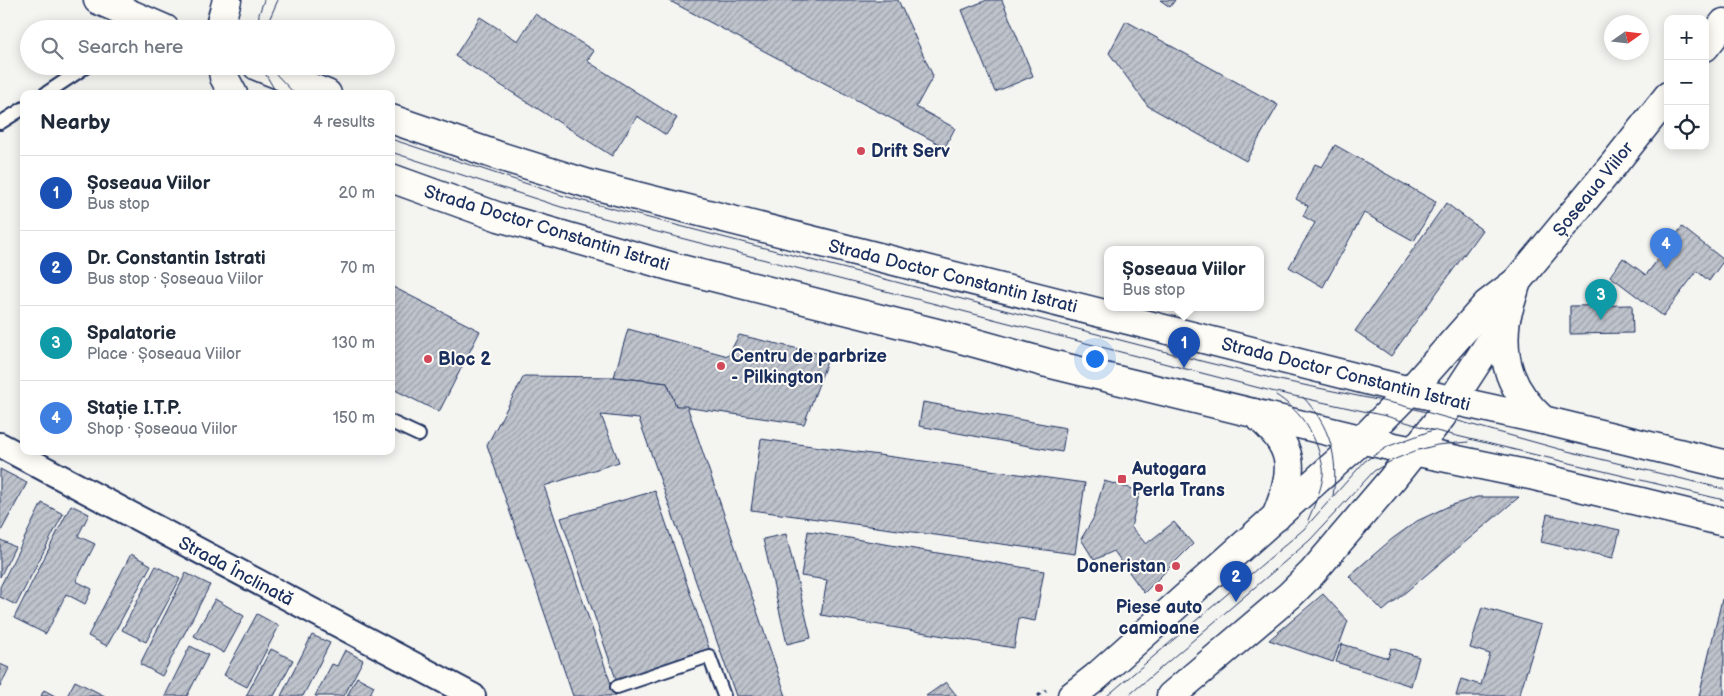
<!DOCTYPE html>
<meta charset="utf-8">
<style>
:root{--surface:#fff;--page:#f2f2f3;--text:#1f2937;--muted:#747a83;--line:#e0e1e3;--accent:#2563eb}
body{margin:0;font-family:"Balsamiq Sans",sans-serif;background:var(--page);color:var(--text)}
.controls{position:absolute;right:15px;top:15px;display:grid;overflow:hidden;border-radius:10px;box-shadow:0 2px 12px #0003}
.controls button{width:45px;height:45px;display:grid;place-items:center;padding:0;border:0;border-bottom:1px solid var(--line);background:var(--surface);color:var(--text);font:25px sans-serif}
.compass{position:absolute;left:1604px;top:15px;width:45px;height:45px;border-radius:50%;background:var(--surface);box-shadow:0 2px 12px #0003;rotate:76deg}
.you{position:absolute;left:1094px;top:358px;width:18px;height:18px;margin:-12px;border:4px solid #fff;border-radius:50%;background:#1a73e8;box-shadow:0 0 0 8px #1a73e833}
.badge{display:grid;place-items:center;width:32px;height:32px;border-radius:50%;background:var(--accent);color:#fff;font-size:16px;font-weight:700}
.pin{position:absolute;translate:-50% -41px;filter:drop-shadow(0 1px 2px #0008)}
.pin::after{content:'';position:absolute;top:26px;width:18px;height:15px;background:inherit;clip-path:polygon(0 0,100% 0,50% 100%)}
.popup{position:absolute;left:1104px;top:246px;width:160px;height:65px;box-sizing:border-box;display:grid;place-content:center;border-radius:10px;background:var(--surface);filter:drop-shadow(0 1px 4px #0005);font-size:16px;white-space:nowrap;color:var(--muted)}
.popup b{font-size:19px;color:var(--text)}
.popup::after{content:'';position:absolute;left:50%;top:100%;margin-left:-10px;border:10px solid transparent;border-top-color:var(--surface)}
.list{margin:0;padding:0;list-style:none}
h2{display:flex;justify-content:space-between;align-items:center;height:65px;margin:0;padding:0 20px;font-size:21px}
h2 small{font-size:16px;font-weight:400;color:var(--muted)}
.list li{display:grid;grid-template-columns:32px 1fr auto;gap:15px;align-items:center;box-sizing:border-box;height:75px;padding:0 20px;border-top:1px solid var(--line)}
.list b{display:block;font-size:19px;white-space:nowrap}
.list p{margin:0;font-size:16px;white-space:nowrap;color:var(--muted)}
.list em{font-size:16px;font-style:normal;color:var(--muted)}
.icon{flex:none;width:28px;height:28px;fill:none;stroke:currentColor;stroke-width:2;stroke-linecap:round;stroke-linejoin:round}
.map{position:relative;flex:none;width:1724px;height:696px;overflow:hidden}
.search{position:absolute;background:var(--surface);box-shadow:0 2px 12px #0003;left:20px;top:20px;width:375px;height:55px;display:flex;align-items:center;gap:12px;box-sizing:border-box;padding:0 18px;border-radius:28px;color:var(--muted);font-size:19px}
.panel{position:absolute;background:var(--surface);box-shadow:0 2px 12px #0003;left:20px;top:90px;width:375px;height:365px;border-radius:10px}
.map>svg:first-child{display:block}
.building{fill:url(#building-hatch);stroke:#1b2f5e}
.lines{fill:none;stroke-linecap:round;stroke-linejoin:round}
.lane-casing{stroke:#1b2f5e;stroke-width:16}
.street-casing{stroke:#1b2f5e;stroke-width:28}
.secondary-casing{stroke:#1b2f5e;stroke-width:31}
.primary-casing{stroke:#1b2f5e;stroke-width:31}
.path{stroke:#1b2f5e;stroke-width:3;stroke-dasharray:4 4;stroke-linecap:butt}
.lane{stroke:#fdfcf7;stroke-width:12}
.street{stroke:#fdfcf7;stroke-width:24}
.secondary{stroke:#fdfcf7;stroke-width:28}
.primary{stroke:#fdfcf7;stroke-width:28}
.tram{stroke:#1b2f5e;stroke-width:1}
.poi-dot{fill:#d1495b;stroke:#fdfcf7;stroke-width:2}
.labels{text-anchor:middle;stroke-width:4;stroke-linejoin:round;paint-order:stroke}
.poi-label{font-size:18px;font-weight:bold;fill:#1b2f5e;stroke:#fdfcf7;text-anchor:start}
.street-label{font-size:18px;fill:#1b2f5e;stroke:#fdfcf7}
</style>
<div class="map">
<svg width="1724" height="696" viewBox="0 0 1724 696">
<defs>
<pattern id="building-hatch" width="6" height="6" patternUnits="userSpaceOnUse" patternTransform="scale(1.25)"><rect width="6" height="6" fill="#bfc3cc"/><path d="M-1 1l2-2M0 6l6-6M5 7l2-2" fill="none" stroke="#9a9fa9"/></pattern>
</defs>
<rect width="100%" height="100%" fill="#f4f4f1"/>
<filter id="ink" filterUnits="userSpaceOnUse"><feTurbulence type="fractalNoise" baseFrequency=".02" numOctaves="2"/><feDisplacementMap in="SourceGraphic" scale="10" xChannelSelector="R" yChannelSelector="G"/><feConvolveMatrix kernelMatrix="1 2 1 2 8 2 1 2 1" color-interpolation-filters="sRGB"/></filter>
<g filter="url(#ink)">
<g class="building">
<polygon points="668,0 898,0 933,76 916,107 955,128 945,147"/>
<polygon points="987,0 1002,0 1033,76 995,92 962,10"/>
<polygon points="1160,0 1175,0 1170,7"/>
<polygon points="535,14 594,51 587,61 677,118 666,135 637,116 612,156 455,56 480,17 518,41"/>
<polygon points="1126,21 1278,105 1246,161 1148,106 1109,53"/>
<polygon points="1335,145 1436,202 1414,241 1364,213 1323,287 1289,267 1315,223 1303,216 1308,206 1296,199 1315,164 1322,167"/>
<polygon points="1446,203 1482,230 1391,356 1355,331"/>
<polygon points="1682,227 1724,260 1709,281 1697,271 1663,316 1610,276 1623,258 1646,275"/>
<polygon points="391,286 480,331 439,412 391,388"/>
<polygon points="1632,305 1633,333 1570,334 1570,306"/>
<polygon points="628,329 728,356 739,335 829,356 804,424 676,406 667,383 614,377"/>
<polygon points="524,376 614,377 667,383 676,406 687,406 786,696 736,696 639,419 601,415 619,462 544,486 615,696 573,696 487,445"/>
<polygon points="923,402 1066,428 1062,452 919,426"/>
<polygon points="761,439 1085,483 1075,554 751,510"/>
<polygon points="0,469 27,483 0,533"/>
<polygon points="1104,481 1140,491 1131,527 1146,544 1174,522 1193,544 1144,593 1114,551 1094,560 1081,539 1093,519"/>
<polygon points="655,491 710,651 617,682 561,518"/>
<polygon points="1477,497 1519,497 1383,611 1349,576 1392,539 1417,521 1449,506"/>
<polygon points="42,503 63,514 16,605 0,597 0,587"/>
<polygon points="71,505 89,514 78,536 95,544 76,581 92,589 85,604 66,594 46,634 14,618"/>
<polygon points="1547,514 1620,530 1613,558 1541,542"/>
<polygon points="808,531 1044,571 1035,621 1019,618 1014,648 821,615 827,580 801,576"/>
<polygon points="786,534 811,638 787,644 763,539"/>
<polygon points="1,540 15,547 0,577 0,542"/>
<polygon points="131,554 151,565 107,646 88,636"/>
<polygon points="156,566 180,579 146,642 122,630"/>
<polygon points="186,573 210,585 162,676 140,664"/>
<polygon points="1323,594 1348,621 1333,662 1269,640"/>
<polygon points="215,599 244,616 224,653 194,636"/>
<polygon points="1722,599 1724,600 1724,696 1699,696"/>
<polygon points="1482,607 1541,625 1519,696 1456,696 1461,679 1481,685 1490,654 1470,648"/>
<polygon points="257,614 279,626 247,687 224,675"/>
<polygon points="312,635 330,643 303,696 281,696"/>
<polygon points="1342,644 1388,658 1391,648 1419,657 1411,686 1336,662"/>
<polygon points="190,646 208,655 187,696 165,696"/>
<polygon points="271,649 293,660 274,696 246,696"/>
<polygon points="345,650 363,660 344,696 315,696 332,664 337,666"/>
<polygon points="0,664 9,668 0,687"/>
<polygon points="357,677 374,686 369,696 347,696"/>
<polygon points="75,681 105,696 67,696"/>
<polygon points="946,682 957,696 926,696"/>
<polygon points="44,690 55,696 41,696"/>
</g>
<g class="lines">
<defs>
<g id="lane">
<polyline points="45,94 87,66"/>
<polyline points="0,123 24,108"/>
<polyline points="391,422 419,435"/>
<polyline points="617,687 709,656 724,696"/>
</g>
<polyline id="street" points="0,445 473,696"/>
<g id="secondary">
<polyline points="98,0 165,29"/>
<polyline points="219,29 227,0"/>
<polyline points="222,66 224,77 233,94"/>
<polyline points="257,66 327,94"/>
<polyline points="391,119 496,155 589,184 1410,391 1543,420 1724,464"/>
<polyline points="391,178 499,217 673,267 961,339 1047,363 1389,446 1530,475 1724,522"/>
<path d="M1506 318C1500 361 1511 391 1543 420"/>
<path d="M1254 413C1297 448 1295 469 1276 517"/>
</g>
<g id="primary">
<polyline points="1705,47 1724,23"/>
<polyline points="1072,696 1096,677 1363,439 1410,391 1487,304 1517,281 1614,164 1668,96"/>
<polyline points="1171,696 1290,595 1312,573 1392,479 1442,416 1506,318 1517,281"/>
</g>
</defs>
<use href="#lane" class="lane-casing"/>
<use href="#street" class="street-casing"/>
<use href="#secondary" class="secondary-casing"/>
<use href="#primary" class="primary-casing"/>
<polyline class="path" points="1038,696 1046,690"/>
<use href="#lane" class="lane"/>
<use href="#street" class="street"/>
<use href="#secondary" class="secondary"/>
<use href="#primary" class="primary"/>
<g class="tram">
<polyline points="258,29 259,14 264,0"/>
<polyline points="269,29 269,20 278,0"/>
<polyline points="261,66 277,94"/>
<polyline points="272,66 274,72 295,94"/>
<polyline points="391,139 564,196 1205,362 1279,380 1397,404 1559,449 1724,489"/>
<polyline points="391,152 561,207 1271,391 1386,416 1432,430 1724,500"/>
<path d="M1276 395C1298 409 1314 431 1320 456 1322 462 1324 470 1323 476 1321 491 1314 506 1308 520"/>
<path d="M1303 397C1330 426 1339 457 1333 496"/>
<polyline points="1107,696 1304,529 1365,461 1389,446 1433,430"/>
<polyline points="1128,696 1310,540 1374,471 1393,460 1415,451 1437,445 1468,442"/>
</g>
</g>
</g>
<g class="poi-dot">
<circle cx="861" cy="151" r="5"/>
<circle cx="428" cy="359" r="5"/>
<circle cx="721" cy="366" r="5"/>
<rect x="1117" y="474" width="10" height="10" rx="2.5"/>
<circle cx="1176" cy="566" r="5"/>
<circle cx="1159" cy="588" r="5"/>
</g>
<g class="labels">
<g class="poi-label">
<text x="871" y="157">Drift Serv</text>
<text x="731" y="362">Centru de parbrize<tspan x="731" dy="21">- Pilkington</tspan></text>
<text x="438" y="365">Bloc 2</text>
<text x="1132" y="475">Autogara<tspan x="1132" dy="21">Perla Trans</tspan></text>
<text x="1166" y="572" text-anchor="end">Doneristan</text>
<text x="1159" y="613" text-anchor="middle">Piese auto<tspan x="1159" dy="21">camioane</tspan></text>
</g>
<g class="street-label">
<text transform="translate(1593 189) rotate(-51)" y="6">Șoseaua Viilor</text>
<text transform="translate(547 228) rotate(17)" y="6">Strada Doctor Constantin Istrati</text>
<text transform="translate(953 276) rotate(14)" y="6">Strada Doctor Constantin Istrati</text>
<text transform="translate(1346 374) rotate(14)" y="6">Strada Doctor Constantin Istrati</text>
<text transform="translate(236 571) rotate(28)" y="6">Strada Înclinată</text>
</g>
</g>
</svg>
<div class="controls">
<button>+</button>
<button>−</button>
<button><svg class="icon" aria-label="locate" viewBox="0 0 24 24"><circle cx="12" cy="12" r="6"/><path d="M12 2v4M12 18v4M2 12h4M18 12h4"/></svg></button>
</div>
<svg class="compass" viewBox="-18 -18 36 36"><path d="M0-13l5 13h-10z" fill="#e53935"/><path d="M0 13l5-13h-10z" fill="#747a83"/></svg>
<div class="you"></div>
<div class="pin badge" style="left:1184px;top:368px;background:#1a4fb4">1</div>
<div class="popup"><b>Șoseaua Viilor</b>Bus stop</div>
<div class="pin badge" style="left:1236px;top:602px;background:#1a4fb4">2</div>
<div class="pin badge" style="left:1601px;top:320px;background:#0f9aa8">3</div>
<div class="pin badge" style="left:1666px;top:269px;background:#3f7fe0">4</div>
<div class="search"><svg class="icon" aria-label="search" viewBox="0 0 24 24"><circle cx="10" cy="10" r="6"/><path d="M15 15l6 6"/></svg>Search here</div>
<section class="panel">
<h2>Nearby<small>4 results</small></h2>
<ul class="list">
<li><span class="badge" style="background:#1a4fb4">1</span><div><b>Șoseaua Viilor</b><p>Bus stop</p></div><em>20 m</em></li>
<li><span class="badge" style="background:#1a4fb4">2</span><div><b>Dr. Constantin Istrati</b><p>Bus stop · Șoseaua Viilor</p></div><em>70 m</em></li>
<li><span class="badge" style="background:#0f9aa8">3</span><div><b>Spalatorie</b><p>Place · Șoseaua Viilor</p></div><em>130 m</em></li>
<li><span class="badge" style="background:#3f7fe0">4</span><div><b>Stație I.T.P.</b><p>Shop · Șoseaua Viilor</p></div><em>150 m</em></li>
</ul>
</section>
</div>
